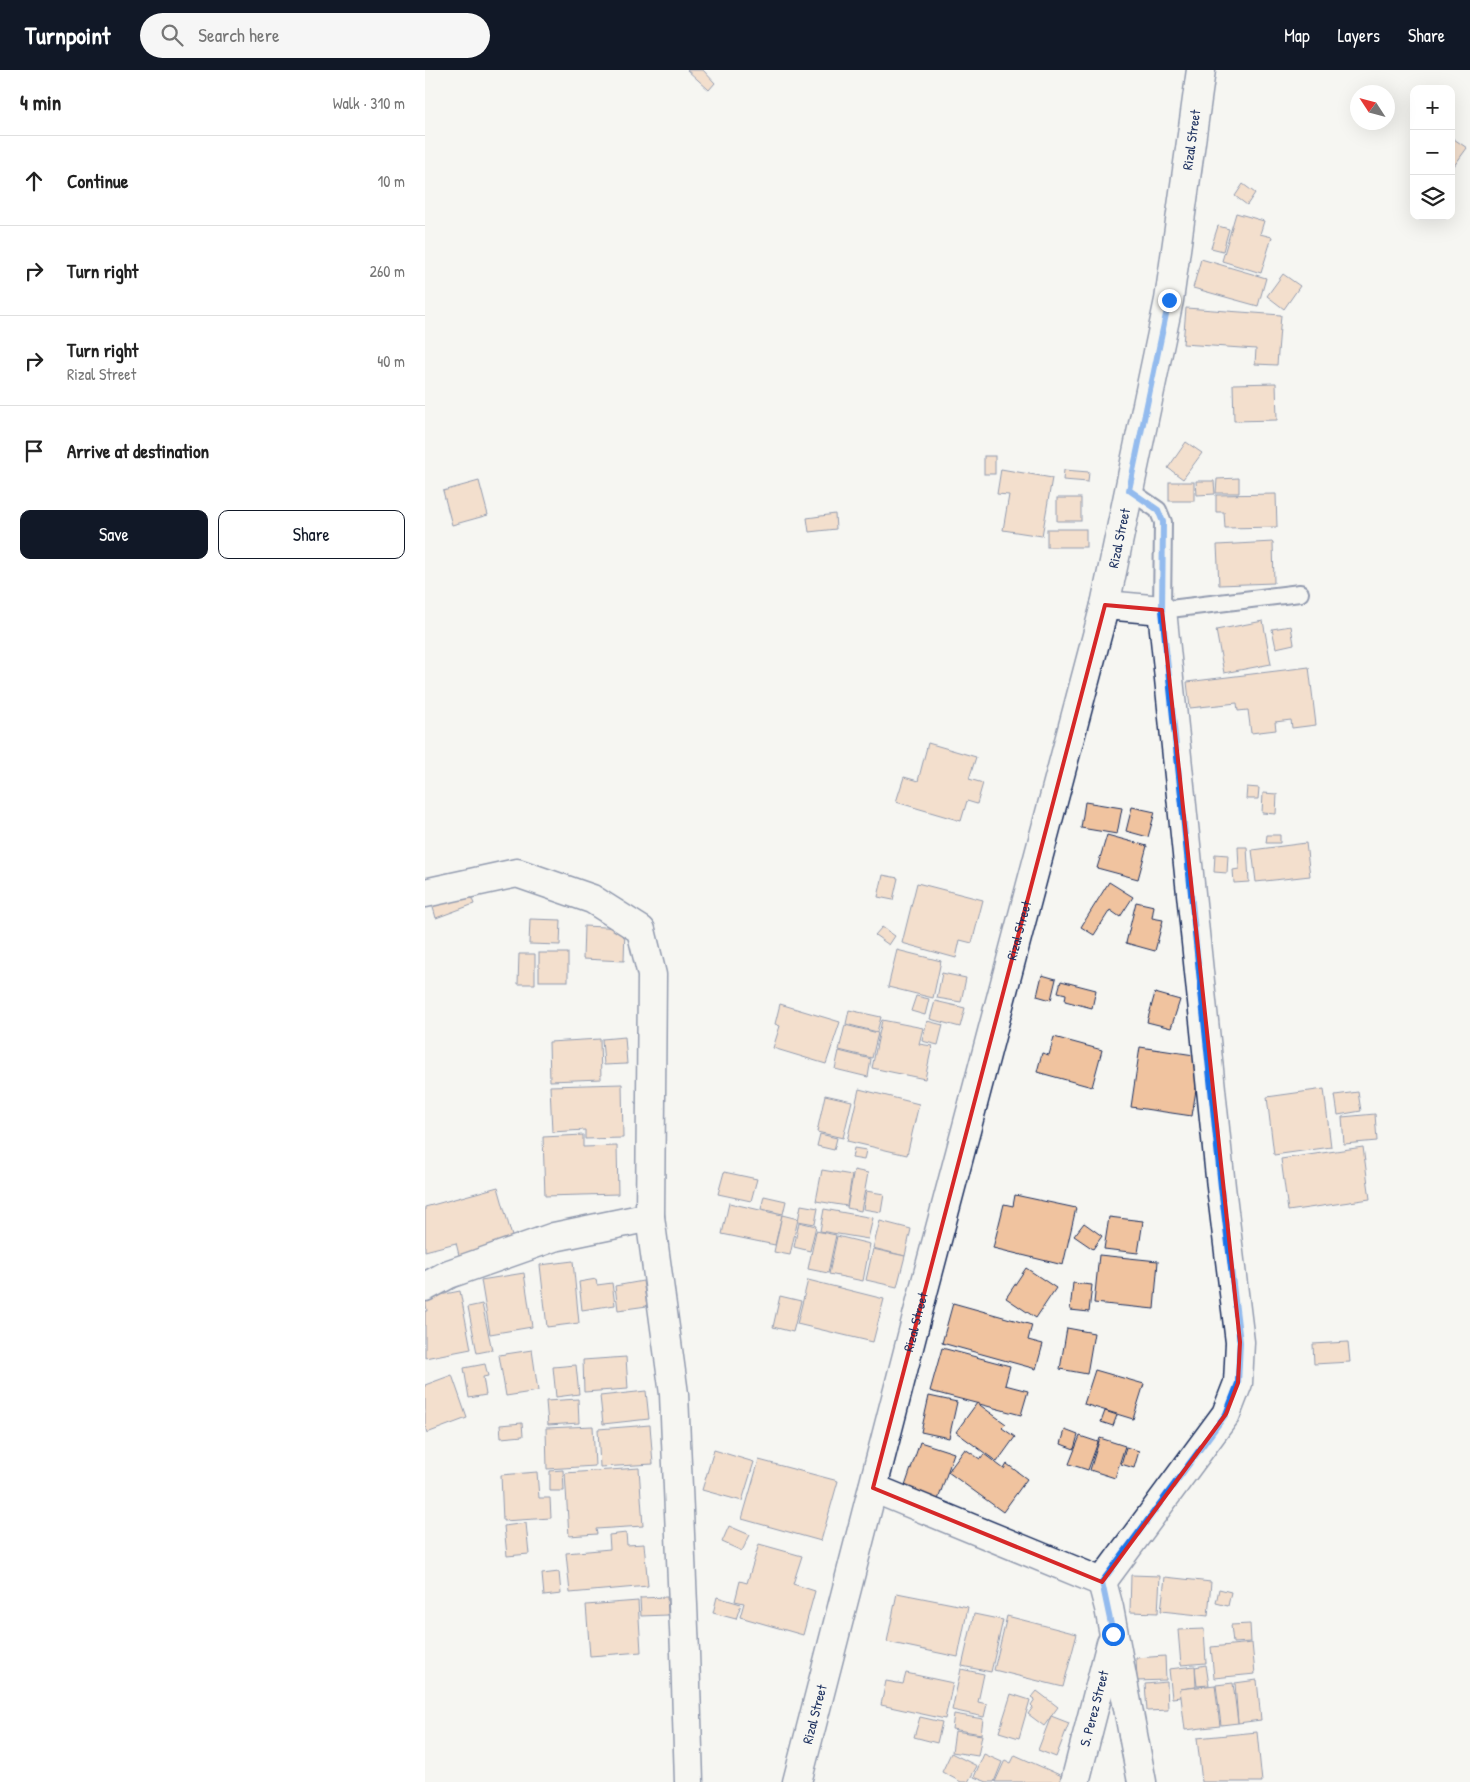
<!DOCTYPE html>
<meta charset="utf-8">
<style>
:root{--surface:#fff;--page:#f6f6f6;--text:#222;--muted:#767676;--line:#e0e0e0;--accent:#111827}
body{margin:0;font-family:"Patrick Hand",sans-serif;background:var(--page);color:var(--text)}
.controls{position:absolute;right:15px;top:15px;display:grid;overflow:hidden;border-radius:10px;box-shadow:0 5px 20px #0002}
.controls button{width:45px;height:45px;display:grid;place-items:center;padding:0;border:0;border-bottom:1px solid var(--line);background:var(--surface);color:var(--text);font:25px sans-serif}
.compass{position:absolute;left:925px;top:15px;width:45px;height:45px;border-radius:50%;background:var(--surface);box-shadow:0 5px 20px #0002;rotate:306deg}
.stop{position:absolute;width:15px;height:15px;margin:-11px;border:4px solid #1a73e8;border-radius:50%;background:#fff}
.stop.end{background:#1a73e8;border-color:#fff;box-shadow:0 1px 5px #0008}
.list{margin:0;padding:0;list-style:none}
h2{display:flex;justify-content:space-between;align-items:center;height:65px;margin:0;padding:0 20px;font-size:21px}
h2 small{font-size:16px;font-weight:400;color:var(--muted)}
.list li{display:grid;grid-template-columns:32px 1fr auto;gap:15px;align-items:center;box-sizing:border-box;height:90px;padding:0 20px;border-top:1px solid var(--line)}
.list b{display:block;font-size:19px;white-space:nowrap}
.list p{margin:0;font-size:16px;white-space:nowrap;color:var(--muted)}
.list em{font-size:16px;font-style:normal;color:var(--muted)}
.actions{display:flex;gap:10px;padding:15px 20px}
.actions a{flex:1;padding:11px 0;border:1px solid var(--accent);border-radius:10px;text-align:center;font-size:18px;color:var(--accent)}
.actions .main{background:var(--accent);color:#fff}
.icon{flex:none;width:28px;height:28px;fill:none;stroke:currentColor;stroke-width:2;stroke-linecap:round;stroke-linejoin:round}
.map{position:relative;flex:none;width:1045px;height:1712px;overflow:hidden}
header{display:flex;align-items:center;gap:30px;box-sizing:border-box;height:70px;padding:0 25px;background:var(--accent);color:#fff}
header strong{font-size:24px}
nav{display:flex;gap:28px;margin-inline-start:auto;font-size:18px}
.search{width:350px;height:45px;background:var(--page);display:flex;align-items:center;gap:12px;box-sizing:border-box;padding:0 18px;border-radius:28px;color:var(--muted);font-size:19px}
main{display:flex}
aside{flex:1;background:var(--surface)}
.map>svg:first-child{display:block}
.building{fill:#f0c39f;stroke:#1b2f5e}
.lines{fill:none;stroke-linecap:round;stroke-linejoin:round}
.service-casing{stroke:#1b2f5e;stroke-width:20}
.minor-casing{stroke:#1b2f5e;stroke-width:31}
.tertiary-casing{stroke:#1b2f5e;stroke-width:31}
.service{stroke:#f6f6f2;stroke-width:16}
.minor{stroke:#f6f6f2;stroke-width:28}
.tertiary{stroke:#f6f6f2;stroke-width:28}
.route{stroke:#1a73e8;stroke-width:6}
.marked{fill:none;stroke:#d62828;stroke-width:4;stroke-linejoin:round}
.labels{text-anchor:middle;stroke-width:5;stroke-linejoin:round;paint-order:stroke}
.street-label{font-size:14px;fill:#1b2f5e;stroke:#f6f6f2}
</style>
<header>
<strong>Turnpoint</strong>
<div class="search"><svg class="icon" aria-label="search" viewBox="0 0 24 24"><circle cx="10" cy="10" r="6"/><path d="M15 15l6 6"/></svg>Search here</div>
<nav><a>Map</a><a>Layers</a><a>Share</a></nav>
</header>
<main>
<aside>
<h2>4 min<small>Walk · 310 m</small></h2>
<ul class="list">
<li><svg class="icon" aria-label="ahead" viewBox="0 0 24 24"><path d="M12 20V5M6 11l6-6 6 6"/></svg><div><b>Continue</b></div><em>10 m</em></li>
<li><svg class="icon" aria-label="right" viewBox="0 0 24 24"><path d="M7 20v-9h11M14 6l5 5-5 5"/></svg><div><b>Turn right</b></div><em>260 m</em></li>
<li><svg class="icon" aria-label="right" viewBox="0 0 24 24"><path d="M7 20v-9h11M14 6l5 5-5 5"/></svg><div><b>Turn right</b><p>Rizal Street</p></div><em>40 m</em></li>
<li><svg class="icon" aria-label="arrive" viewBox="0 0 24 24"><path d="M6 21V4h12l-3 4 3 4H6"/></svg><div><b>Arrive at destination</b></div></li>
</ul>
<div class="actions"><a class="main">Save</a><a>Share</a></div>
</aside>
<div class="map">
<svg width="1045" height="1712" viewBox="0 0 1045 1712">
<rect width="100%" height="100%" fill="#f6f6f2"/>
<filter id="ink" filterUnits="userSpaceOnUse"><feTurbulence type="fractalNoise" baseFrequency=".02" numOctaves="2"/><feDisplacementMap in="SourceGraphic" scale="10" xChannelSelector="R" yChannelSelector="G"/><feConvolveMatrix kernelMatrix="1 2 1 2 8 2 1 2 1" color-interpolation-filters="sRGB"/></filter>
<g filter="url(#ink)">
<g class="building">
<polygon points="262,0 278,0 290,13 284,20"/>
<polygon points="1026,67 1042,78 1026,100"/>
<polygon points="818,114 830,123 822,135 810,126"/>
<polygon points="811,143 839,151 835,164 847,167 836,203 797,191"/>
<polygon points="793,156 804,159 798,181 786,178"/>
<polygon points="776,189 841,208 833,236 768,218"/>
<polygon points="858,204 875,216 859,239 842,226"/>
<polygon points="761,238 856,245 852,295 830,294 831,279 758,274"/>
<polygon points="851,313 852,350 809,351 808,314"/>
<polygon points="761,372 777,383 758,409 743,398"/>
<rect x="559" y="386" width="11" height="18"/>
<polygon points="576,399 627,408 617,466 578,460 584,425 572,424"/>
<polygon points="639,400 664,402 663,412 638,410"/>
<polygon points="814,408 814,423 791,423 792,409"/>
<polygon points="54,411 63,445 27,455 18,421"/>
<polygon points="771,411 789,411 790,424 772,425"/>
<rect x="744" y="412" width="25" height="19"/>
<polygon points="851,424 852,457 800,458 799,442 791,442 791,425"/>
<rect x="632" y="428" width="24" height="23"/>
<polygon points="410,444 411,459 384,462 382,448"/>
<rect x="622" y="459" width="39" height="18"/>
<polygon points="848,472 849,513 794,515 792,475"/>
<polygon points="838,551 846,594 799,603 791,560"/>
<polygon points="866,556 869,574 851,578 847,559"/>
<polygon points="884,597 891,655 867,658 866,650 850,652 851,660 826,663 823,640 813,641 812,633 765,638 762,612"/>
<polygon points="503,673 551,687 544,709 558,713 552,734 542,731 536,751 471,732 479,707 493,711"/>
<polygon points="822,717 834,718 833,729 821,729"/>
<polygon points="838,723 852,724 851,744 837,743"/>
<polygon points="660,732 697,738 692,764 656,758"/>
<polygon points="707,737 730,742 723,767 701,761"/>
<polygon points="682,765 722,776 713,809 672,798"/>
<polygon points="842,765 855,765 855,773 841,773"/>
<polygon points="881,773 885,806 831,812 827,780"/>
<polygon points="813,777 822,777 824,812 809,813 808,800 814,799"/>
<polygon points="790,784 803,785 802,803 789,802"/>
<polygon points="458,805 473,808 468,830 453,827"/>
<polygon points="684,812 708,827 695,847 685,840 669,865 656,857"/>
<polygon points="492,813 558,830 547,873 535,870 531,888 477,873"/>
<polygon points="44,821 49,834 11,848 7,834"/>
<polygon points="711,832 729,836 727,848 738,850 730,881 701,873"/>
<polygon points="105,849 136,850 135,875 104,874"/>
<polygon points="159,856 200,858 199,891 158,889"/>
<polygon points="457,857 470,866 464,875 450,865"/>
<polygon points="472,880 516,891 508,928 463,917"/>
<rect x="114" y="883" width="29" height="28"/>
<polygon points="94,884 110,884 110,914 93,914"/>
<polygon points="517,903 541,908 536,932 512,928"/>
<polygon points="617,905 631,909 626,930 612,926"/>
<polygon points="636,911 671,920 667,938 640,931 641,924 633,922"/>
<polygon points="730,923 755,930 746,958 722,952"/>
<polygon points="491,926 504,929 500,945 486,941"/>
<polygon points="510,931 540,938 535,957 505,949"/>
<polygon points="355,934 415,952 401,994 348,978 355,956 350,954"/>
<polygon points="424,940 456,947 452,962 421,954"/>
<polygon points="457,950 498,958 494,974 507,976 500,1009 447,998"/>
<polygon points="502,951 518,955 513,975 497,971"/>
<polygon points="420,955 453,963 447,988 414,980"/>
<polygon points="200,967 202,994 179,995 177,969"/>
<polygon points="629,967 677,980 667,1017 612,1002 617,983 624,985"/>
<polygon points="175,969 176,1009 125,1011 124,972"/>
<polygon points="715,977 776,986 767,1046 706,1037"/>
<polygon points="414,981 446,989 443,1007 410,999"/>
<polygon points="197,1014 198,1068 160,1069 160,1060 127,1062 125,1016"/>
<polygon points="434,1019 494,1034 482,1085 422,1071"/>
<polygon points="899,1019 906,1077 849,1085 842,1027"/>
<polygon points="933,1022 936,1041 913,1045 910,1025"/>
<polygon points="400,1025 427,1031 418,1068 392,1062"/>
<polygon points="950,1044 952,1071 919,1074 917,1047"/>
<polygon points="395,1064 412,1068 409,1080 392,1076"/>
<polygon points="158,1065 158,1077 192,1076 193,1124 120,1126 118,1067"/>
<polygon points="938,1077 945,1129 863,1141 856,1089"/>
<polygon points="429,1078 441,1080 439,1090 427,1088"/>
<polygon points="397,1100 427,1105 422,1136 391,1131"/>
<polygon points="429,1100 443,1103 436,1141 422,1138"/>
<polygon points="299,1102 332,1109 326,1131 293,1124"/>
<polygon points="73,1117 88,1170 34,1185 31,1173 0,1181 0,1137"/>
<polygon points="441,1121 459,1124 456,1142 438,1139"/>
<polygon points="590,1125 651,1138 638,1195 568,1178 579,1134 588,1136"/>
<polygon points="339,1126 361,1131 358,1144 336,1139"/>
<polygon points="304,1133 357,1145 350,1175 297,1164"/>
<polygon points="376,1135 393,1138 390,1154 373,1151"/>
<polygon points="399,1139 448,1148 443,1169 395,1161"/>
<polygon points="357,1145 373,1149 365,1185 349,1182"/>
<polygon points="684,1147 718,1151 713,1183 679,1179"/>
<polygon points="455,1151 486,1159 480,1186 448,1178"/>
<polygon points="374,1152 391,1156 385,1181 369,1177"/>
<polygon points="659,1153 677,1166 668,1179 649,1166"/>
<polygon points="391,1161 411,1165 403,1203 383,1199"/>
<polygon points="412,1166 445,1174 438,1211 404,1204"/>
<polygon points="448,1179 480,1186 472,1217 441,1210"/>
<polygon points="674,1185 733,1191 729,1239 669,1233"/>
<polygon points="148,1191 154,1253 122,1257 115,1195"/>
<polygon points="601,1198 631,1218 611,1248 581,1228"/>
<polygon points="99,1203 107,1257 65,1264 56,1210"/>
<polygon points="171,1209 172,1215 187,1213 190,1235 157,1240 154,1212"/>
<polygon points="383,1210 459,1229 448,1272 372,1254"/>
<polygon points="218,1211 222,1236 193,1240 190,1216"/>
<polygon points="648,1213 667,1215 664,1242 645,1240"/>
<polygon points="35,1221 46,1279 0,1288 0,1241 2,1241 0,1228"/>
<polygon points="355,1226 376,1231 368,1262 348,1257"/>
<polygon points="528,1233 607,1255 603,1270 618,1274 611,1299 517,1273"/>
<polygon points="57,1234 67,1280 52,1283 43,1237"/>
<polygon points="642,1258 669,1263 662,1304 635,1299"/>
<polygon points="923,1272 925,1292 889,1294 888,1274"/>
<polygon points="517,1278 585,1296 580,1315 603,1321 596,1345 505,1321"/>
<polygon points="107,1280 113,1321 81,1326 74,1285"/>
<polygon points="201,1287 203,1319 159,1322 158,1290"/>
<polygon points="60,1294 63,1306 58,1307 61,1325 44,1328 39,1298"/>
<polygon points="151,1295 154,1324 131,1327 128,1297"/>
<polygon points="670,1300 719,1314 708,1349 659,1334"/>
<polygon points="27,1305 42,1348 2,1363 0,1356 0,1315"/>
<polygon points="221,1321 224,1349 178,1354 175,1326"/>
<polygon points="504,1326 532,1332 524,1368 496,1362"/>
<polygon points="153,1329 154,1353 123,1355 121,1331"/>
<polygon points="552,1333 581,1354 577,1358 590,1367 572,1392 531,1362"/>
<polygon points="680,1341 692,1345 688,1356 676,1352"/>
<polygon points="97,1353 98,1366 76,1368 75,1355"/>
<polygon points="225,1355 228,1394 175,1397 173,1359"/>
<polygon points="168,1356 170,1396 122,1399 121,1358"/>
<polygon points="640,1360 653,1365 649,1379 636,1374"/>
<polygon points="655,1366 673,1372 663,1400 644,1394"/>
<polygon points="675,1368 700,1376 690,1408 665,1400"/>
<polygon points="495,1372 529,1383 512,1433 478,1422"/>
<polygon points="701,1377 714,1381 709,1398 696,1394"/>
<polygon points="540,1379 555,1389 559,1384 579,1399 582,1394 602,1409 578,1442 523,1402"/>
<polygon points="289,1380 329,1392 317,1431 277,1420"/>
<polygon points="334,1390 413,1411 396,1471 317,1449"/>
<polygon points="214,1398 218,1456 171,1459 172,1464 144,1466 140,1403"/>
<polygon points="138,1400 139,1421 125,1421 125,1401"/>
<polygon points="112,1402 114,1428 125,1428 126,1448 78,1451 76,1405"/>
<polygon points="101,1453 104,1484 82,1486 79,1456"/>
<polygon points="304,1456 325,1465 317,1481 297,1472"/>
<polygon points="201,1463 202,1475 219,1474 223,1516 145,1523 141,1483 185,1479 184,1465"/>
<polygon points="334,1474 377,1486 368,1514 390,1521 378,1565 315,1547 319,1533 310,1531 315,1511 322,1513"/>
<polygon points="134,1502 136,1524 119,1526 117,1504"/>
<polygon points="706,1505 735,1506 733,1543 705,1542"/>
<polygon points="740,1507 786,1512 783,1546 736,1541"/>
<polygon points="794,1519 806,1522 803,1536 791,1533"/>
<polygon points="472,1523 543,1537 533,1587 462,1572"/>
<polygon points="242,1527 243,1545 216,1546 215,1528"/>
<polygon points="292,1527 316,1534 311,1549 288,1543"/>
<polygon points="213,1531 216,1582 165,1586 161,1535"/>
<polygon points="549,1544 578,1550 566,1602 537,1596"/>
<polygon points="582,1546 652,1564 638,1617 569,1600"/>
<polygon points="825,1554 826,1572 808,1573 806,1555"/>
<polygon points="779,1559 781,1593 756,1595 753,1560"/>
<polygon points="827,1573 830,1604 789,1608 786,1577"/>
<polygon points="740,1586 741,1610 712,1611 711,1588"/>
<polygon points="781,1595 784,1615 772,1616 770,1597"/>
<polygon points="770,1596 771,1617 755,1619 756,1627 747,1628 744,1599"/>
<polygon points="536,1599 559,1604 553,1632 562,1634 559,1647 527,1640"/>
<polygon points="481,1603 528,1613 520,1649 456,1635 461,1611 478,1614"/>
<polygon points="832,1610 836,1650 813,1653 810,1613"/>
<polygon points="742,1612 743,1640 722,1641 720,1614"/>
<polygon points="808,1613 813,1653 796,1655 791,1615"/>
<polygon points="790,1615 795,1656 760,1660 755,1619"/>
<polygon points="612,1621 633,1637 619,1656 603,1644 608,1637 606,1635 610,1629 607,1627"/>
<polygon points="586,1624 605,1630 594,1668 574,1662"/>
<polygon points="529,1644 558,1649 556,1664 527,1659"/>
<polygon points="626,1646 644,1653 631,1687 613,1680"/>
<polygon points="495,1647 517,1652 512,1673 489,1667"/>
<polygon points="530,1661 557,1665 553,1686 527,1682"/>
<polygon points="832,1662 837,1712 777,1712 772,1668"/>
<polygon points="526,1683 552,1696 543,1712 536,1712 517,1702"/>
<polygon points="559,1684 577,1692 569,1712 562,1712 549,1707"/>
<polygon points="590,1685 637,1706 634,1712 570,1712 580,1690 586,1693"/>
</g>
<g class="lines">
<defs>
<polyline id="service" points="704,420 733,440 738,452 737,540 875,523"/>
<g id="minor">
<polyline points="0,823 92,803 167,829 216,860 227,905 225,1147 249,1324 260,1582 264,1712"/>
<polyline points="0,1217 24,1204 129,1167 225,1147"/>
<polyline points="448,1418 677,1512"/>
<polyline points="677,1512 801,1344 813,1313 815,1272 796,1117 737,540 680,535"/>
<polyline points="677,1512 684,1538 717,1712"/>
<path id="s1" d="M650 1712 686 1573"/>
</g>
<g id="tertiary">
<path id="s2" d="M372 1712 499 1219 680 535 744 230 776 0"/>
</g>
</defs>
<use href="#service" class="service-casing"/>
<use href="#minor" class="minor-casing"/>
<use href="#tertiary" class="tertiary-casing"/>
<use href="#service" class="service"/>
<use href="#minor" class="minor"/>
<use href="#tertiary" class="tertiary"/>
</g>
</g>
<g class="lines" filter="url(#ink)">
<polyline class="route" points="688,1564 677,1512 801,1344 813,1313 815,1272 796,1117 737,540 738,452 733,440 704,420 744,230"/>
</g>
<path d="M0 0H1045V1712H0ZM680 535 737 540 815 1272 813 1313 801 1344 677 1512 448 1418Z" fill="#f6f6f2" fill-opacity=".55" fill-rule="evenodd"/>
<path class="marked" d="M680 535 737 540 815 1272 813 1313 801 1344 677 1512 448 1418Z"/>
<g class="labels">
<g class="street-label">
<text dy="5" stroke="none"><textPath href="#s2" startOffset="1690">Rizal Street</textPath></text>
<text dy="5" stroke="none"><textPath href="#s2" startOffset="1285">Rizal Street</textPath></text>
<text dy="5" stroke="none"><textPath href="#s2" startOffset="880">Rizal Street</textPath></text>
<text dy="5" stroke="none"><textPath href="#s2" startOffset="475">Rizal Street</textPath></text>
<text dy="5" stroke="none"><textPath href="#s1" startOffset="76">S. Perez Street</textPath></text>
<text dy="5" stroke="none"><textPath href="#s2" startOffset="70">Rizal Street</textPath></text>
</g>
</g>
</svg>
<div class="controls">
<button>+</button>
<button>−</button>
<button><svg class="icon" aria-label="layers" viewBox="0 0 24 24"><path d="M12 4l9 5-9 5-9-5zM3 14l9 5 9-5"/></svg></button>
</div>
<svg class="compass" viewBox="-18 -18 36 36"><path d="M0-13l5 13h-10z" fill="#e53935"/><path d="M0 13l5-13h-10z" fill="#767676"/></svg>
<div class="stop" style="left:688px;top:1564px"></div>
<div class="stop end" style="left:744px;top:230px"></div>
</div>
</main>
